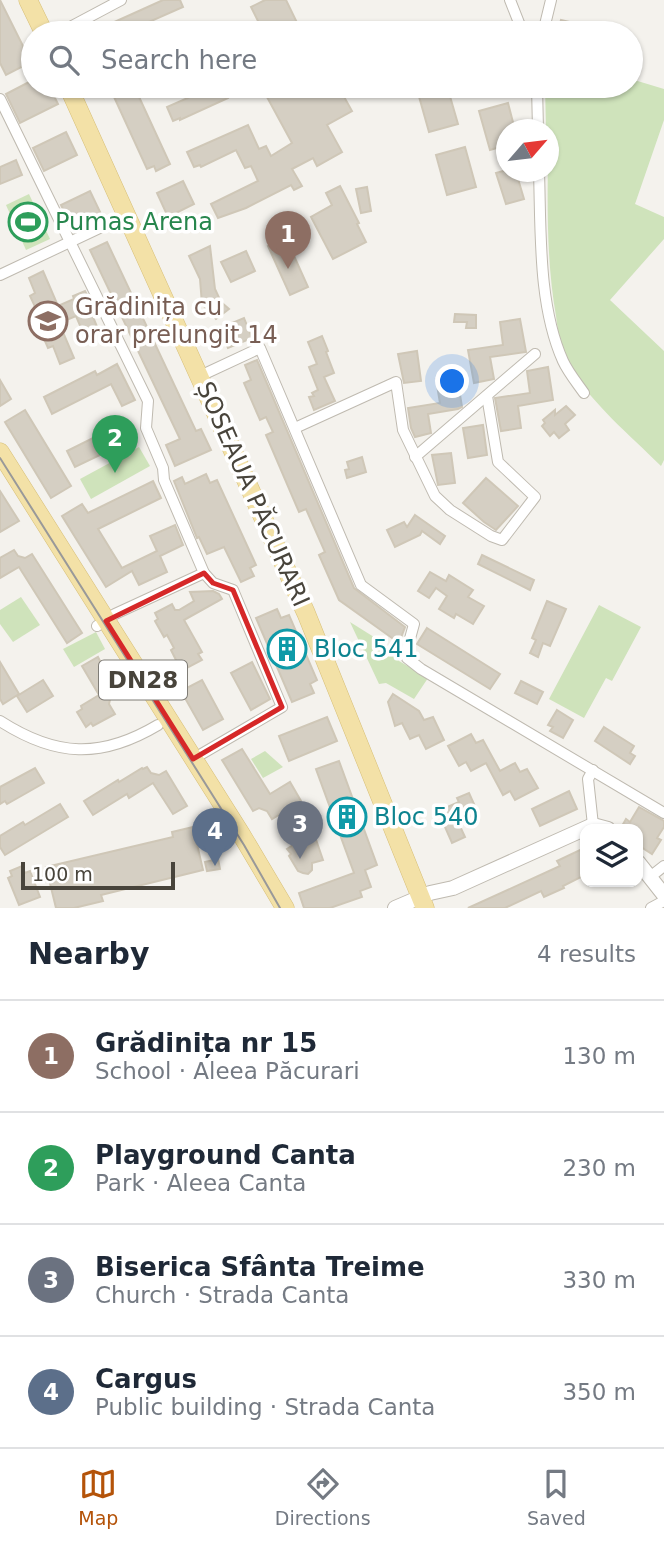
<!DOCTYPE html>
<meta charset="utf-8">
<style>
:root{--surface:#fff;--page:#f6f6f7;--text:#1f2937;--muted:#747a83;--line:#e0e1e3;--accent:#b45309}
body{margin:0;font-family:"DejaVu Sans",sans-serif;background:var(--page);color:var(--text)}
.controls{position:absolute;right:21px;bottom:21px;display:grid;overflow:hidden;border-radius:14px;box-shadow:0 2px 5px #0004}
.controls button{width:63px;height:63px;display:grid;place-items:center;padding:0;border:0;border-bottom:2px solid var(--line);background:var(--surface);color:var(--text);font:35px sans-serif}
.compass{position:absolute;left:496px;top:119px;width:63px;height:63px;border-radius:50%;background:var(--surface);box-shadow:0 2px 5px #0004;rotate:62deg}
.scale{position:absolute;left:21px;bottom:18px;width:154px;box-sizing:border-box;padding-left:7px;border:4px solid #48443b;border-top:0;font-size:19px;line-height:24px;white-space:nowrap;color:#48443b;-webkit-text-stroke:5px #fff;paint-order:stroke}
.you{position:absolute;left:453px;top:382px;width:24px;height:24px;margin:-18px;border:5px solid #fff;border-radius:50%;background:#1a73e8;box-shadow:0 0 0 10px #1a73e833}
.badge{display:grid;place-items:center;width:46px;height:46px;border-radius:50%;background:var(--accent);color:#fff;font-size:23px;font-weight:700}
.pin{position:absolute;translate:-50% -58px;filter:drop-shadow(0 2px 4px #0008)}
.pin::after{content:'';position:absolute;top:37px;width:24px;height:21px;background:inherit;clip-path:polygon(0 0,100% 0,50% 100%)}
.list{margin:0;padding:0;list-style:none}
h2{display:flex;justify-content:space-between;align-items:center;height:91px;margin:0;padding:0 28px;font-size:30px}
h2 small{font-size:23px;font-weight:400;color:var(--muted)}
.list li{display:grid;grid-template-columns:46px 1fr auto;gap:21px;align-items:center;box-sizing:border-box;height:112px;padding:0 28px;border-top:2px solid var(--line)}
.list b{display:block;font-size:26px;white-space:nowrap}
.list p{margin:0;font-size:23px;white-space:nowrap;color:var(--muted)}
.list em{font-size:23px;font-style:normal;color:var(--muted)}
.icon{flex:none;width:38px;height:38px;fill:none;stroke:currentColor;stroke-width:2;stroke-linecap:round;stroke-linejoin:round}
.map{position:relative;flex:none;width:664px;height:908px;overflow:hidden}
.search{position:absolute;background:var(--surface);box-shadow:0 2px 5px #0004;left:21px;right:21px;top:21px;height:77px;display:flex;align-items:center;gap:18px;box-sizing:border-box;padding:0 24px;border-radius:38px;color:var(--muted);font-size:26px}
.sheet{height:539px;background:var(--surface)}
nav{display:flex;justify-content:space-around;align-items:center;box-sizing:border-box;height:98px;border-top:2px solid var(--line);background:var(--surface);font-size:19px;color:var(--muted)}
nav a{display:grid;justify-items:center;gap:4px}
nav .on{color:var(--accent)}
.map>svg:first-child{display:block}
.green{fill:#cfe3bb}
.building{fill:#d5cfc3;stroke:#cfc7b7;stroke-width:2}
.lines{fill:none;stroke-linecap:round;stroke-linejoin:round}
.minor-casing{stroke:#bfbab0;stroke-width:12}
.tertiary-casing{stroke:#bfbab0;stroke-width:16}
.primary-casing{stroke:#d7bf78;stroke-width:19}
.minor{stroke:#fff;stroke-width:10}
.tertiary{stroke:#fff;stroke-width:14}
.primary{stroke:#f3e1a7;stroke-width:18}
.tram{stroke:#999;stroke-width:2}
.marked{fill:none;stroke:#d62828;stroke-width:5;stroke-linejoin:round}
.labels{text-anchor:middle;stroke-width:7;stroke-linejoin:round;paint-order:stroke}
.shield{fill:#fff;stroke:#7f7c76;stroke-width:2}
.shield-label{font-size:23px;font-weight:bold;fill:#48443b}
.leisure-label{font-size:24px;fill:#27864d;stroke:#fff;text-anchor:start}
.education-label{font-size:24px;fill:#785e54;stroke:#fff;text-anchor:start}
.street-label{font-size:24px;fill:#48443b;stroke:#fff}
.culture-label{font-size:24px;fill:#0d838f;stroke:#fff;text-anchor:start}
</style>
<div class="map">
<svg width="664" height="908" viewBox="0 0 664 908">
<rect width="100%" height="100%" fill="#f4f2ed"/>
<g class="green">
<path d="M631 79 664 89V120L635 204 664 217V239L610 300 664 351V460L661 466C630 435 593 405 570 367 561 352 558 332 556 316 545 253 548 191 548 130L546 129 545 86H631Z"/>
<polygon points="29,194 50,239 26,250 6,205"/>
<polygon points="139,447 150,466 91,499 80,479"/>
<polygon points="21,597 40,625 13,642 0,624 0,610"/>
<polygon points="599,605 641,627 612,681 606,678 584,718 549,699"/>
<polygon points="350,622 401,654 399,661 428,678 414,699 386,683 379,684"/>
<polygon points="96,632 105,649 74,667 63,649"/>
<polygon points="265,751 283,767 263,778 251,759"/>
</g>
<g class="building">
<polygon points="0,0 31,62 6,75 0,63"/>
<polygon points="163,0 180,0 183,7 124,33 90,33"/>
<polygon points="265,0 286,0 302,33 264,33 251,7"/>
<polygon points="561,20 578,24 575,33 557,33"/>
<polygon points="33,80 33,86 49,86 58,104 20,123 6,94"/>
<polygon points="109,86 134,86 170,164 156,171 154,166 147,169"/>
<polygon points="215,86 230,86 234,94 227,96 228,98 180,120 180,118 173,121 167,107"/>
<polygon points="261,86 338,86 352,111 327,125 342,152 317,166 313,158 292,169 302,186 294,190 291,185 246,208 218,218 211,204 258,181 251,166 245,168 236,150 201,167 200,165 194,167 187,152 248,125 259,149 266,146 271,156 292,143"/>
<polygon points="447,86 458,124 429,132 418,93"/>
<polygon points="508,103 515,130 507,130 507,145 490,150 479,111"/>
<polygon points="66,132 77,155 44,171 33,148"/>
<polygon points="465,147 476,187 447,195 436,155"/>
<polygon points="16,160 22,175 0,184 0,167"/>
<polygon points="507,170 516,172 524,199 506,204 496,173"/>
<polygon points="183,181 194,204 168,217 157,193"/>
<polygon points="340,186 359,223 357,224 366,242 333,259 311,217 332,205 326,193"/>
<polygon points="367,187 371,211 361,213 356,189"/>
<polygon points="90,191 101,214 72,228 61,205"/>
<polygon points="286,238 308,287 290,295 268,246"/>
<polygon points="107,242 196,431 201,429 211,450 175,466 166,445 180,439 90,250"/>
<polygon points="210,246 215,289 221,302 229,309 216,319 202,304 200,279 189,256"/>
<polygon points="246,251 255,271 231,282 221,262"/>
<polygon points="43,271 58,306 74,299 73,296 85,291 92,304 88,305 98,329 84,335 76,316 59,323 74,358 60,364 53,346 48,348 39,327 35,328 30,317 38,313 30,296 35,293 29,278"/>
<polygon points="455,314 476,315 476,328 466,328 467,322 454,322"/>
<polygon points="244,318 252,338 228,348 220,328"/>
<polygon points="520,319 526,352 490,357 494,379 474,383 468,350 503,345 500,322"/>
<polygon points="322,336 328,351 326,352 334,373 324,377 335,401 314,410 309,397 314,396 312,393 318,390 309,367 317,364 308,342"/>
<polygon points="417,351 421,381 404,383 398,354"/>
<polygon points="257,360 354,588 405,627 399,643 339,600 319,555 325,552 306,509 299,512 266,435 273,432 266,417 260,420 244,383 251,380 245,365"/>
<polygon points="117,364 135,400 122,406 111,384 52,414 44,397 95,371 97,375"/>
<polygon points="548,367 553,400 518,406 521,428 501,431 495,398 530,393 527,371"/>
<polygon points="457,376 462,407 458,409 428,414 431,433 415,437 411,428 408,408 440,403 436,379"/>
<polygon points="0,380 11,399 0,406"/>
<polygon points="566,406 575,415 565,424 569,430 559,438 554,432 550,436 542,426 545,423 543,420 555,410 555,415"/>
<polygon points="25,410 71,486 51,498 5,422"/>
<polygon points="119,425 127,442 75,467 67,451"/>
<polygon points="483,425 487,455 468,458 463,428"/>
<polygon points="451,453 455,483 438,485 432,455"/>
<polygon points="362,457 366,472 347,478 345,470 349,469 347,462"/>
<polygon points="206,474 210,483 217,480 256,565 250,568 254,576 241,582 224,547 207,554 199,537 197,538 174,481 182,477 185,484"/>
<polygon points="486,478 518,506 496,530 484,522 463,503"/>
<polygon points="153,481 161,498 98,529 122,568 157,551 150,536 175,525 183,545 160,556 167,572 139,585 132,571 106,587 62,516 82,504 88,513"/>
<polygon points="0,491 19,521 0,532"/>
<polygon points="415,515 445,536 440,544 422,531 420,535 395,547 387,530 404,522 407,527"/>
<polygon points="14,550 18,556 25,558 32,554 82,633 67,643 19,567 0,578 0,558"/>
<polygon points="482,555 534,580 530,590 478,564"/>
<polygon points="430,572 446,581 449,575 473,590 468,597 484,606 473,624 456,614 454,618 439,609 447,596 436,588 429,598 418,591"/>
<polygon points="213,591 219,594 222,599 184,620 202,652 198,654 202,660 185,669 182,664 179,666 171,650 174,648 167,635 164,637 155,621 158,619 155,613 172,604 175,610 179,610 194,601 190,592"/>
<polygon points="547,601 566,609 550,646 543,643 538,657 530,653 536,640 532,638"/>
<polygon points="277,609 281,618 289,615 317,680 310,684 314,693 292,702 256,618"/>
<polygon points="427,628 500,674 490,689 417,644"/>
<polygon points="98,657 116,692 111,695 109,704 115,714 93,726 91,723 86,727 77,712 82,709 81,706 99,695 82,666"/>
<polygon points="0,662 19,694 3,704 0,699"/>
<polygon points="252,662 270,699 251,710 231,673"/>
<polygon points="43,680 53,696 27,712 17,696"/>
<polygon points="202,680 223,719 203,730 181,691"/>
<polygon points="521,681 543,692 537,704 515,693"/>
<polygon points="393,694 419,711 424,720 433,717 444,740 426,749 419,735 410,739 402,723 395,726 388,702"/>
<polygon points="557,710 573,720 563,738 550,731 553,727 548,725"/>
<polygon points="327,717 337,741 289,761 279,736"/>
<polygon points="604,727 634,746 630,753 635,756 630,764 595,741"/>
<polygon points="471,734 476,743 483,740 500,771 515,763 520,772 527,769 538,788 515,800 510,791 503,795 486,763 471,771 466,762 459,766 448,746"/>
<polygon points="242,749 270,794 290,782 301,801 272,819 267,811 259,808 253,811 222,760"/>
<polygon points="339,761 377,865 365,870 371,887 360,891 362,897 330,908 304,908 299,893 354,873 316,769"/>
<polygon points="147,767 151,773 159,775 166,771 187,806 173,814 153,783 129,798 127,794 93,815 84,801 118,780 119,782 142,768 143,769"/>
<polygon points="35,768 44,783 7,804 5,801 0,804 0,787"/>
<polygon points="569,791 577,809 540,826 532,809"/>
<polygon points="469,793 478,813 458,822 465,837 452,843 438,811 459,802 457,798"/>
<polygon points="60,804 68,817 5,855 0,847 0,836 23,822 25,825"/>
<polygon points="639,807 664,821 664,827 657,838 661,840 652,854 638,845 638,829 626,829 622,826 626,819 630,822"/>
<polygon points="311,825 323,860 312,863 312,870 308,874 303,873 298,871 289,856 291,854 287,849 302,839 298,829"/>
<polygon points="193,827 203,870 101,895 103,901 74,908 56,908 46,867 173,837 172,832"/>
<polygon points="582,849 585,856 585,875 563,886 564,888 544,897 541,891 505,908 468,908 560,866 557,861"/>
<polygon points="218,859 220,869 207,871 205,862"/>
<polygon points="22,866 25,873 30,871 40,897 19,905 8,878 12,876 10,871"/>
</g>
<g class="lines">
<defs>
<g id="minor">
<polyline points="510,0 523,33"/>
<polyline points="59,33 121,0"/>
<polyline points="543,33 551,0"/>
<polyline points="537,86 538,130"/>
<polyline points="0,99 148,401 146,428 163,468 164,480 204,573 115,614 97,626"/>
<path d="M539 172C541 232 538 305 563 361 568 372 577 383 584 393"/>
<polyline points="0,275 127,215"/>
<polyline points="200,376 260,348 361,585 414,624 406,653 407,658 421,669 664,813"/>
<polyline points="295,428 396,382 403,430 435,496 450,510 491,536 502,540 535,497 498,462 487,396"/>
<polyline points="415,457 535,354"/>
<path d="M0 721C56 757 101 759 158 725"/>
<polyline points="193,759 282,707 233,590 213,583 204,573"/>
<polyline points="593,825 588,779 593,770"/>
<polyline points="650,877 664,866"/>
<polyline points="651,908 664,901"/>
</g>
<g id="tertiary">
<polyline points="638,862 664,895"/>
<polyline points="395,908 430,893 453,888 593,825 608,829"/>
</g>
<g id="primary">
<polyline points="28,0 44,33"/>
<polyline points="68,86 306,613 425,908"/>
<polyline points="0,452 241,834 285,908"/>
</g>
</defs>
<use href="#minor" class="minor-casing"/>
<use href="#tertiary" class="tertiary-casing"/>
<use href="#primary" class="primary-casing"/>
<use href="#minor" class="minor"/>
<use href="#tertiary" class="tertiary"/>
<use href="#primary" class="primary"/>
<polyline class="tram" points="0,458 244,845 280,908"/>
</g>
<path class="marked" d="M204 573 213 583 233 590 282 707 193 759 106 621Z"/>
<defs>
<symbol id="stadium-ring" viewBox="-11 -11 22 22"><circle r="9.5" fill="#fff" stroke="#2e9e5b" stroke-width="1.5"/><path d="M0-5a6.5 5 0 1 0 0 10a6.5 5 0 1 0 0-10ZM-3.5-1.8h7v3.6h-7Z" fill="#2e9e5b"/></symbol>
<symbol id="school-ring" viewBox="-11 -11 22 22"><circle r="9.5" fill="#fff" stroke="#8d6e63" stroke-width="1.5"/><path d="M0-5L7-2L0 1L-7-2ZM-4 1L0 2.5L4 1V4Q0 6-4 4Z" fill="#8d6e63"/></symbol>
<symbol id="building-ring" viewBox="-11 -11 22 22"><circle r="9.5" fill="#fff" stroke="#0f9aa8" stroke-width="1.5"/><path d="M-4-6H4V6H1V3H-1V6H-4ZM-2.5-4.3h1.7v1.8h-1.7ZM.8-4.3h1.7v1.8H.8ZM-2.5-1h1.7V.8h-1.7ZM.8-1h1.7V.8H.8Z" fill="#0f9aa8"/></symbol>
</defs>
<g fill-rule="evenodd">
<use href="#stadium-ring" x="6" y="200" width="44" height="44"/>
<use href="#school-ring" x="26" y="299" width="44" height="44"/>
<use href="#building-ring" x="265" y="627" width="44" height="44"/>
<use href="#building-ring" x="325" y="795" width="44" height="44"/>
</g>
<g class="labels">
<rect class="shield" x="99" y="660.5" width="88" height="39" rx="5"/>
<g class="shield-label">
<text x="143" y="688">DN28</text>
</g>
<g class="leisure-label">
<text x="55" y="230">Pumas Arena</text>
</g>
<g class="education-label">
<text x="75" y="315">Grădinița cu<tspan x="75" dy="28">orar prelungit 14</tspan></text>
</g>
<g class="street-label">
<text transform="translate(253 494) rotate(66)" y="8">ȘOSEAUA PĂCURARI</text>
</g>
<g class="culture-label">
<text x="314" y="657">Bloc 541</text>
<text x="374" y="825">Bloc 540</text>
</g>
</g>
</svg>
<div class="controls">
<button><svg class="icon" aria-label="layers" viewBox="0 0 24 24"><path d="M12 4l9 5-9 5-9-5zM3 14l9 5 9-5"/></svg></button>
</div>
<svg class="compass" viewBox="-18 -18 36 36"><path d="M0-13l5 13h-10z" fill="#e53935"/><path d="M0 13l5-13h-10z" fill="#747a83"/></svg>
<div class="scale">100 m</div>
<div class="you"></div>
<div class="pin badge" style="left:288px;top:269px;background:#8d6e63">1</div>
<div class="pin badge" style="left:115px;top:473px;background:#2e9e5b">2</div>
<div class="pin badge" style="left:300px;top:859px;background:#6b7280">3</div>
<div class="pin badge" style="left:215px;top:866px;background:#5c6f8a">4</div>
<div class="search"><svg class="icon" aria-label="search" viewBox="0 0 24 24"><circle cx="10" cy="10" r="6"/><path d="M15 15l6 6"/></svg>Search here</div>
</div>
<section class="sheet">
<h2>Nearby<small>4 results</small></h2>
<ul class="list">
<li><span class="badge" style="background:#8d6e63">1</span><div><b>Grădinița nr 15</b><p>School · Aleea Păcurari</p></div><em>130 m</em></li>
<li><span class="badge" style="background:#2e9e5b">2</span><div><b>Playground Canta</b><p>Park · Aleea Canta</p></div><em>230 m</em></li>
<li><span class="badge" style="background:#6b7280">3</span><div><b>Biserica Sfânta Treime</b><p>Church · Strada Canta</p></div><em>330 m</em></li>
<li><span class="badge" style="background:#5c6f8a">4</span><div><b>Cargus</b><p>Public building · Strada Canta</p></div><em>350 m</em></li>
</ul>
</section>
<nav>
<a class="on"><svg class="icon" aria-label="map" viewBox="0 0 24 24"><path d="M3 6l6-2 6 2 6-2v14l-6 2-6-2-6 2zM9 4v14M15 6v14"/></svg>Map</a>
<a><svg class="icon" aria-label="directions" viewBox="0 0 24 24"><path d="M12 3l9 9-9 9-9-9zM9 14v-3h6M13 9l2 2-2 2"/></svg>Directions</a>
<a><svg class="icon" aria-label="saved" viewBox="0 0 24 24"><path d="M7 4h10v16l-5-4-5 4z"/></svg>Saved</a>
</nav>
